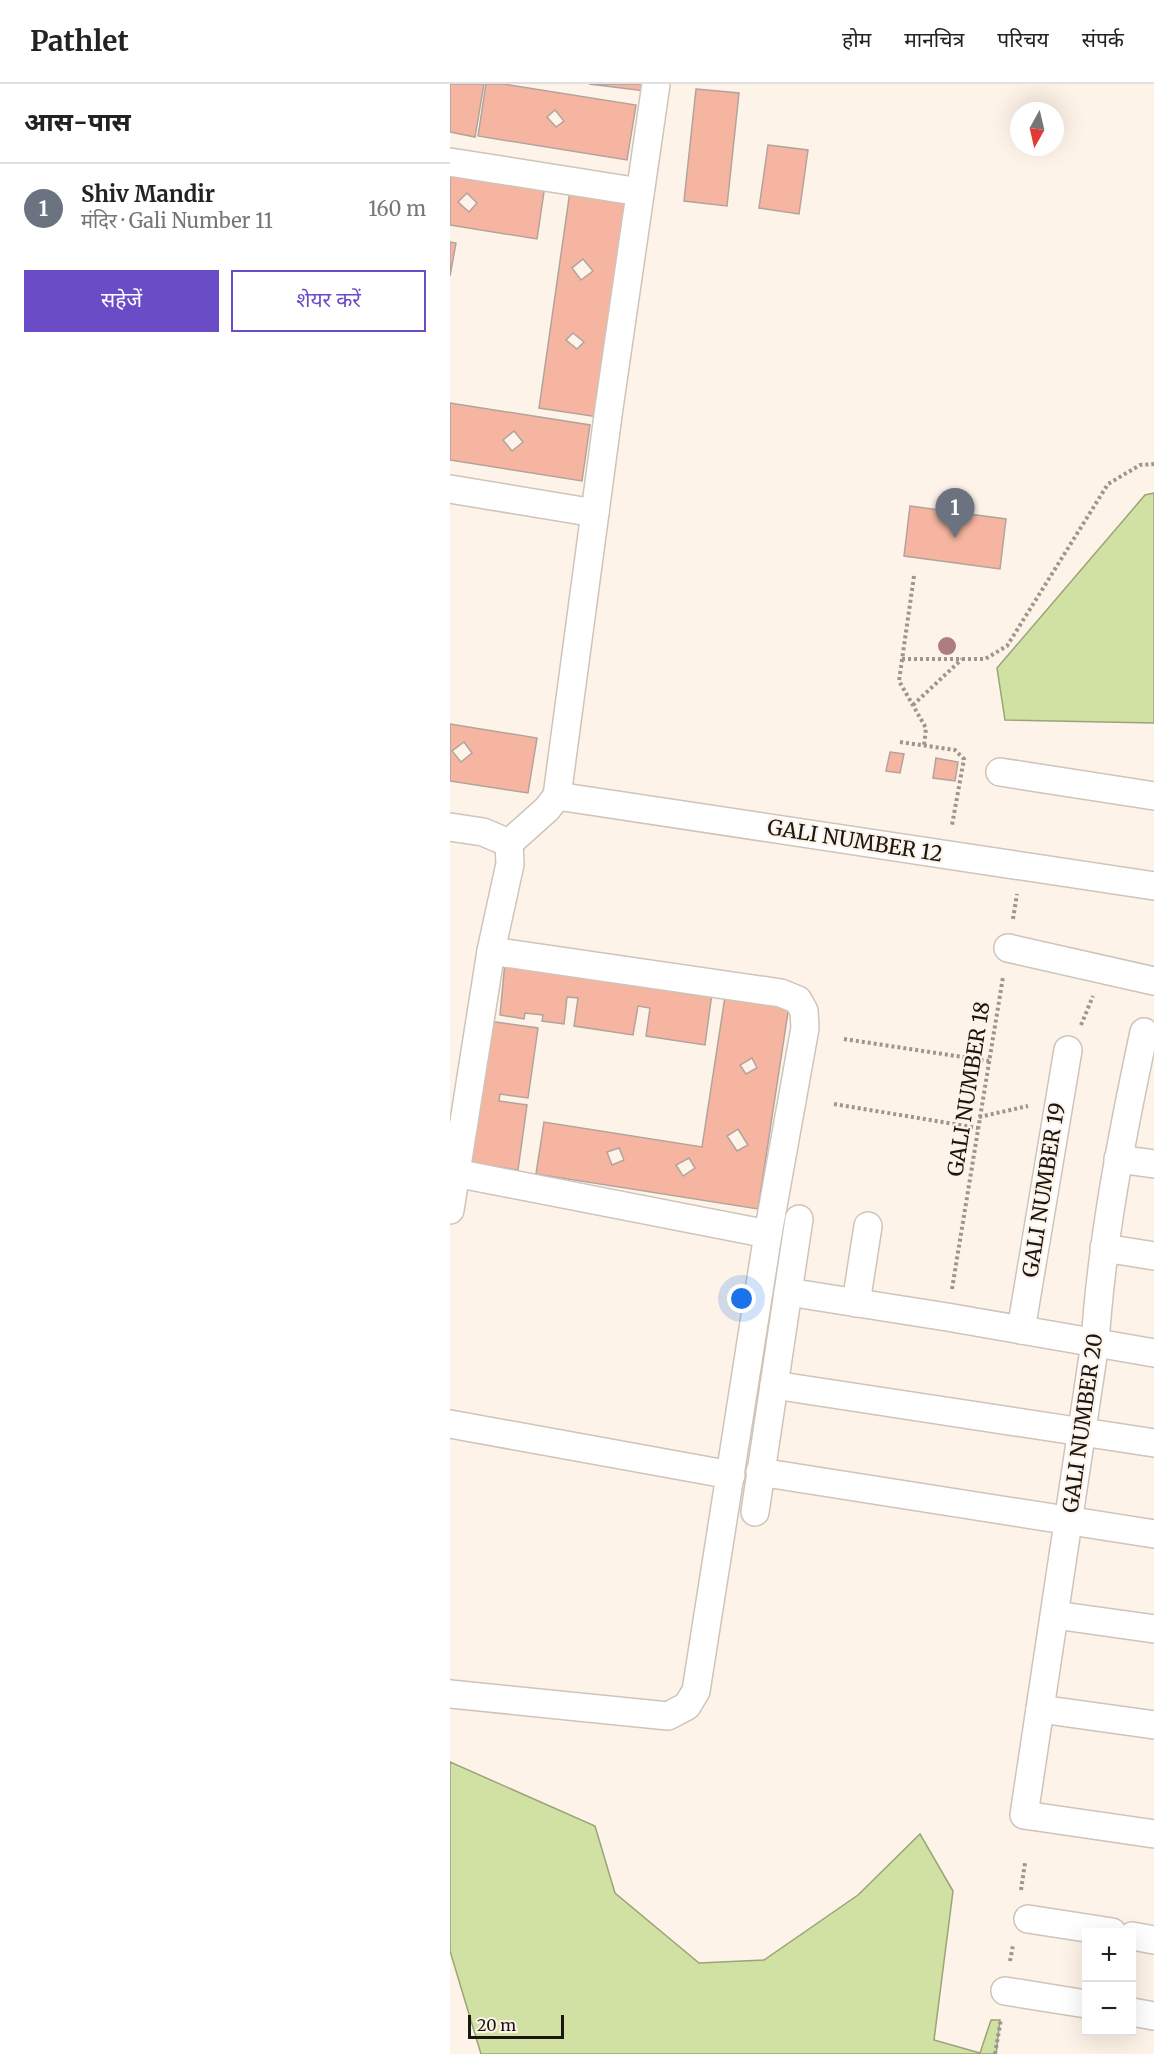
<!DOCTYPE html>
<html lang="hi">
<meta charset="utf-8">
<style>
:root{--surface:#fff;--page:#f6f6f6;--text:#222;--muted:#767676;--line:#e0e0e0;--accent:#6a4dc6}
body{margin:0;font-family:Merriweather,"Noto Sans Devanagari",serif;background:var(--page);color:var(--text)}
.controls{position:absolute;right:18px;bottom:18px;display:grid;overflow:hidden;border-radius:0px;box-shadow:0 6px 24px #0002}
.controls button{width:54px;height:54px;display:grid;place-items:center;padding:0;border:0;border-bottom:2px solid var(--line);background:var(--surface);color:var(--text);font:30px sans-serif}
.compass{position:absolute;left:560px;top:18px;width:54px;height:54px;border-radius:50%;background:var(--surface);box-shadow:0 6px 24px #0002;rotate:188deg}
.scale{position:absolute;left:18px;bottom:15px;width:96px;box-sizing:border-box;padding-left:6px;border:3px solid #1a1713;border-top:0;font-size:16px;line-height:21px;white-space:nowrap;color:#1a1713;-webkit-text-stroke:4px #fef3e8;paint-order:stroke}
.you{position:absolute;left:292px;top:1215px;width:21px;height:21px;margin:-15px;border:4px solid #fff;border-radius:50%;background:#1a73e8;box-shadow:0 0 0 9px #1a73e833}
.badge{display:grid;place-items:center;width:39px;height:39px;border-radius:50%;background:var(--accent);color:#fff;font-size:20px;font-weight:700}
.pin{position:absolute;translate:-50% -50px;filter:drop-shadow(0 2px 3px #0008)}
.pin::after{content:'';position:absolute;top:32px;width:21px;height:18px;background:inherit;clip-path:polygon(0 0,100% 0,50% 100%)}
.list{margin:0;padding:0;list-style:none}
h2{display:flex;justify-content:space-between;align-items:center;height:78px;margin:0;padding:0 24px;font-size:26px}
h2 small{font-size:20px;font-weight:400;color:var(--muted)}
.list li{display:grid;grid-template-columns:39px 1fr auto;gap:18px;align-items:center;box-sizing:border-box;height:90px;padding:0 24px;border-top:2px solid var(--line)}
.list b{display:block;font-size:22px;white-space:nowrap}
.list p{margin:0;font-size:20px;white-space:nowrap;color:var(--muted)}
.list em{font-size:20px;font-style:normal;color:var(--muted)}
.actions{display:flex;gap:12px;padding:18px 24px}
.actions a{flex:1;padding:14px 0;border:2px solid var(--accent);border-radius:0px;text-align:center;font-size:21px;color:var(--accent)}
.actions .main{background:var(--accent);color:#fff}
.map{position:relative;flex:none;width:704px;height:1970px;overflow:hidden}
header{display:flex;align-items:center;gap:36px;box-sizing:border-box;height:84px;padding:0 30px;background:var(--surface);border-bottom:2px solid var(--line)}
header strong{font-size:28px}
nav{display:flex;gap:33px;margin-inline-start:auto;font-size:21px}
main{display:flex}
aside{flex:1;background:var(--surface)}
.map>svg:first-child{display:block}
.water{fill:#d1e0a3;stroke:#9aa478;stroke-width:1.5}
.building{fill:#f6b5a0;stroke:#b2a39e;stroke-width:1.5;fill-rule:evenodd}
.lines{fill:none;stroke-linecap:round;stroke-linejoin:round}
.street-casing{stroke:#cfc4ba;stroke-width:30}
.path{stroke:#9e968e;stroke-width:4;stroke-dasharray:3 3;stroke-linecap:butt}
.street{stroke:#fff;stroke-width:27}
.tree{fill:#ae7d82}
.labels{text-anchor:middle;stroke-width:4.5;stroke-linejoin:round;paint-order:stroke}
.street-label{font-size:21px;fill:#1a1713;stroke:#fef3e8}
</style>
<header>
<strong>Pathlet</strong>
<nav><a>होम</a><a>मानचित्र</a><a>परिचय</a><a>संपर्क</a></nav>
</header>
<main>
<aside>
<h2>आस-पास<small></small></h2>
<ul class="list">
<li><span class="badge" style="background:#6b7280">1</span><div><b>Shiv Mandir</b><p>मंदिर · Gali Number 11</p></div><em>160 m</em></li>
</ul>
<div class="actions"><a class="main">सहेजें</a><a>शेयर करें</a></div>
</aside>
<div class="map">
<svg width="704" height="1970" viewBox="0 0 704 1970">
<rect width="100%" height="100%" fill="#fef3e8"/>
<g class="water">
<polygon points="704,409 704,639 555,636 547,584 695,411"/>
<polygon points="0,1678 145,1742 165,1809 249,1879 314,1876 408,1811 470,1750 503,1807 484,1956 530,1969 541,1936 550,1936 546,1970 31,1970 0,1867"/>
</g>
<g class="building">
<polygon points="0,0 34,0 25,53 0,48"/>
<path d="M36 0H53L186 21 177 76 28 52ZM105 26 114 37 106 43 97 33Z"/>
<polygon points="139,0 196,0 195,7"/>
<polygon points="246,5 289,9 277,122 234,117"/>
<polygon points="318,61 358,66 349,130 309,124"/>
<path d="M0 86 95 101 87 155 0 141ZM17 109 27 119 19 128 8 118Z"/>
<path d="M120 107 179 115 148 333 89 324ZM133 175 143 187 131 196 122 184ZM123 249 134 258 127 265 116 256Z"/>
<polygon points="0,158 6,159 0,192"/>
<path d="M0 319 140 341 132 397 0 376ZM64 347 73 358 62 367 53 356Z"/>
<polygon points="460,422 556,435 550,485 454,472"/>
<path d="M0 640 87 654 78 709 0 697ZM14 658 22 669 11 678 2 667Z"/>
<polygon points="440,668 454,670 450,689 436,687"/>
<polygon points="486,674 508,678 505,697 483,694"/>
<polygon points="55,878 220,902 219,907 244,911 245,906 262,909 255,961 196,952 200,924 188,922 183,951 124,942 128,914 117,913 114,940 92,937 93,931 75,929 74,935 50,931"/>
<path d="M276 906 340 915 308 1125 86 1090 94 1038 252 1063ZM302 974 307 984 296 990 290 981ZM288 1045 298 1061 287 1067 277 1052ZM169 1064 174 1076 162 1081 157 1068ZM239 1074 245 1084 233 1092 226 1081Z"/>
<polygon points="38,937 88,944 78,1014 50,1010 49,1017 77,1021 68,1086 18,1079"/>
</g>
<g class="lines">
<defs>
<g id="street">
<polyline points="0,78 190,108"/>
<polyline points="0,405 145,429"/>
<polyline points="550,688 704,712"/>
<polyline points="107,712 704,802"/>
<polyline points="0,743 33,748 59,759 60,780 41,867 0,1126"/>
<polyline points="59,759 97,725 107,712 159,324 206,0"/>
<polyline points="558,864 704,897"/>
<path d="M694 948C672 1051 652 1154 645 1259L574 1731 704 1750"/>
<polyline points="668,1075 704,1080"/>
<polyline points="0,1088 318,1150"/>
<polyline points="654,1164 704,1172"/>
<polyline points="338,1208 497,1233 704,1269"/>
<polyline points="406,1219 418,1142"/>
<polyline points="571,1246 618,966"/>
<polyline points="324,1301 704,1359"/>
<polyline points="0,1340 281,1391"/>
<polyline points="310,1388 704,1450"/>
<polyline points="305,1428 349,1135"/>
<polyline points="605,1531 704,1545"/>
<polyline points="0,1610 218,1632 237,1622 246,1607 318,1150 355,944 354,927 348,916 331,909 41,867"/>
<polyline points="590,1625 704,1641"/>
<polyline points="578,1835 662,1848"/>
<polyline points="682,1852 704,1856"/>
<polyline points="555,1907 636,1920"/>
<polyline points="682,1928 704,1932"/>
</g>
</defs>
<use href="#street" class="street-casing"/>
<g class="path">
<polyline points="464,492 449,597 476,644 474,662"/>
<polyline points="452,575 535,575 557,562 658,400 690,381 704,380"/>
<polyline points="463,621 512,575"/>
<polyline points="450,658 505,666 514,675 502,741"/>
<polyline points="563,835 567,810"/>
<polyline points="631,941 643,912"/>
<polyline points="394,955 539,977"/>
<polyline points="384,1020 528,1044"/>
<polyline points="529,1033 578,1022"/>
<polyline points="502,1205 553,893"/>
<polyline points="571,1806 575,1779"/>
<polyline points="560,1877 563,1861"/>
<polyline points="545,1970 551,1935"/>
</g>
<use href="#street" class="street"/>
</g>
<circle class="tree" cx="497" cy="562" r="9"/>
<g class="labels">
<g class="street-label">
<text transform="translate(405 757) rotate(9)" y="7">GALI NUMBER 12</text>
<text transform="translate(519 1005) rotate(-81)" y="7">GALI NUMBER 18</text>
<text transform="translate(594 1106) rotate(-81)" y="7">GALI NUMBER 19</text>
<text transform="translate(633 1339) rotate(-82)" y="7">GALI NUMBER 20</text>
</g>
</g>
</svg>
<div class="controls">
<button>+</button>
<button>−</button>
</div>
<svg class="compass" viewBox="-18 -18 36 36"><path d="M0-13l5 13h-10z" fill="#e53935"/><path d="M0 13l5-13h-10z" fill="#767676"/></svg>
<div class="scale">20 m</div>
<div class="you"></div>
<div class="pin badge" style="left:505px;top:454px;background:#6b7280">1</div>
</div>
</main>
